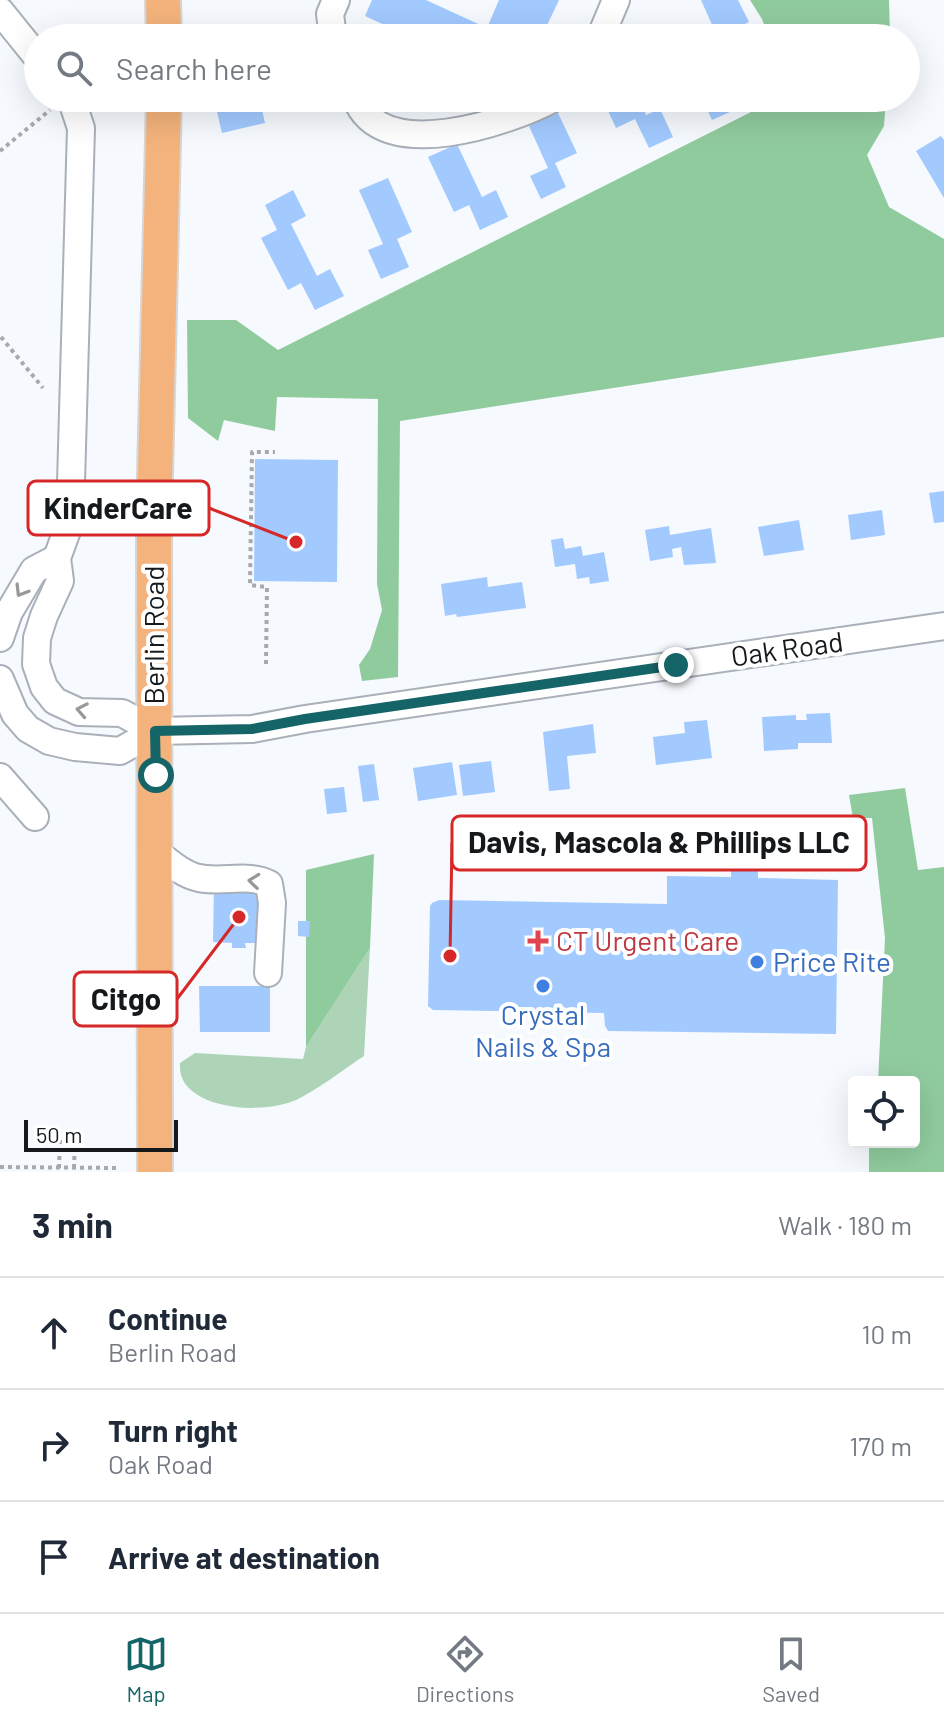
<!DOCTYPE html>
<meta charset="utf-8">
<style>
:root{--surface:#fff;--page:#f2f2f3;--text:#1f2937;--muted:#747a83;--line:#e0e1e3;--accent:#156468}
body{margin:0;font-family:Barlow,sans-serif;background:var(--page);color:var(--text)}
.controls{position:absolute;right:24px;bottom:24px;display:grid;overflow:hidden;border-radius:8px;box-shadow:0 8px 32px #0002}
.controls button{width:72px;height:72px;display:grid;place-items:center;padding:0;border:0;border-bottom:2px solid var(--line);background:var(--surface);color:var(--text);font:40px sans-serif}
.scale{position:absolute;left:24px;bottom:20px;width:154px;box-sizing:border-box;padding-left:8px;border:4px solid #16191c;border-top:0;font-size:22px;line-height:28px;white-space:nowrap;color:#16191c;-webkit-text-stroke:6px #fff;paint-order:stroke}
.stop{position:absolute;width:24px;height:24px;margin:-18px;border:6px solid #156468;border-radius:50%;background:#fff}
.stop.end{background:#156468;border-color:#fff;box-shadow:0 2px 8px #0008}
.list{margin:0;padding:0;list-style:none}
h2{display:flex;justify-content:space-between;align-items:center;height:104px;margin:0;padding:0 32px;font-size:34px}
h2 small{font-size:26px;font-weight:400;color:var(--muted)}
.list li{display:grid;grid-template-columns:52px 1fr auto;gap:24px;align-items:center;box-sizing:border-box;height:112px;padding:0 32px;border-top:2px solid var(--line)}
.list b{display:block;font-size:30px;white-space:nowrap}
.list p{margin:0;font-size:26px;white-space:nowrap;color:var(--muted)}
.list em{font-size:26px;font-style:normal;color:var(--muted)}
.icon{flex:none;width:44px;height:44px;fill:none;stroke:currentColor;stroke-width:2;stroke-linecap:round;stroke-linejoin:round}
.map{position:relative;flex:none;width:944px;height:1172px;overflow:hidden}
.search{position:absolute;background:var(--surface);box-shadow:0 8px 32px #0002;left:24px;right:24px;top:24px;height:88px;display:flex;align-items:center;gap:20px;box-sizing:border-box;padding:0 28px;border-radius:44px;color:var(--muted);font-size:30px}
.sheet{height:440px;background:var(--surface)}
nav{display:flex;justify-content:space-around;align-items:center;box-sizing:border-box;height:112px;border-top:2px solid var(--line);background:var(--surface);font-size:22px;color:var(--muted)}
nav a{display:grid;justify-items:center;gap:4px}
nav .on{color:var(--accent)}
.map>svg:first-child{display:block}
.green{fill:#add4b6}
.forest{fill:#90cb9e}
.building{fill:#a2caff}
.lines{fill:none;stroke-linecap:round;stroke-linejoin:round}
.minor-casing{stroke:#a9b0ba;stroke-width:30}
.major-casing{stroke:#d5d6d6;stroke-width:38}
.path{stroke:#a6a9ad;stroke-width:4;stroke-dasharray:4 4;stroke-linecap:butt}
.minor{stroke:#fff;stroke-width:26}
.major{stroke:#f4b37c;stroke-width:34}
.oneway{stroke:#969899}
.route{stroke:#156468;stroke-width:10}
.health-dot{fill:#e0444e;stroke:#fff;stroke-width:3}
.shop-dot{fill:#3f7fe0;stroke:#fff;stroke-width:3}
.labels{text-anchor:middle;stroke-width:8;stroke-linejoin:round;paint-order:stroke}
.street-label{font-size:28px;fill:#16191c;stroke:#fff}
.health-label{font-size:28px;fill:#be3a42;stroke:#fff;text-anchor:start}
.shop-label{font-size:28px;fill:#366cbe;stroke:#fff;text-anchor:start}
.leader{fill:none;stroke:#d62828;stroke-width:3}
.callout-dot{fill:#d62828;stroke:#fff;stroke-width:3}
.callout{fill:#fff;stroke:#d62828;stroke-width:3}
.callout-label{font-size:30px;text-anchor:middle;font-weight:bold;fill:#16191c}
</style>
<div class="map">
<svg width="944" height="1172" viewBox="0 0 944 1172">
<rect width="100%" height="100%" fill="#f6f9fd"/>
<path class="green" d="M370 948 364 1056C344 1069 324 1085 302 1097 275 1112 227 1111 201 1097 187 1089 179 1080 180 1063L195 1053 303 1059 306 1047Z"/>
<g class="forest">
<polygon points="750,0 889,0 890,38 769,38 762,19"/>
<polygon points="779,98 886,98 884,126 867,155 889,207 944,239 944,337 400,421 398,677 362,681 359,665 370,649 382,610 377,584 378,399 277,397 275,431 224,420 218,441 188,418 187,320 236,320 278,350"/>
<polygon points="905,788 918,870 944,867 944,1172 869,1172 869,1142 914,1142 914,1082 878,1082 885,938 872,818 853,818 849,795"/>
<polygon points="374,854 370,948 306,1047 306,870"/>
</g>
<g class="building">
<polygon points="372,0 426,0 487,28 499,0 559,0 541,38 413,38 365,16"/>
<polygon points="701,0 738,0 749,22 728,32 731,38 718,38"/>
<polygon points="229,98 286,98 286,99 261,105 265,123 222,133 216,108 224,106 223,99"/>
<polygon points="602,98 638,98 646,115 660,109 673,137 649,148 635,119 616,128"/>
<polygon points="702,98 737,98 741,107 712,120"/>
<polygon points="558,113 577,153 555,163 566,187 541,199 530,176 548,168 529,126"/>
<polygon points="941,136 944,140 944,198 916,151"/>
<polygon points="457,144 482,197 496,190 508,217 480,230 469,205 454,212 428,157"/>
<polygon points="388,178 412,232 397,239 409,267 381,279 368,250 383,244 359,190"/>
<polygon points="293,190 306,216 291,224 317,276 330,269 344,296 315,310 301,283 288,290 261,238 277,230 265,205"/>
<polygon points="255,459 338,460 337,582 254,581"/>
<polygon points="944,491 944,522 934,523 929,493"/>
<polygon points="882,510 885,535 851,540 848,515"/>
<polygon points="799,520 804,550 764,556 758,527"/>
<polygon points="669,526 670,535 711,528 716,563 684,565 681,547 672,549 673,557 650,561 645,530"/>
<polygon points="563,538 565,549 581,546 583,556 604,552 609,581 590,584 589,577 577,579 575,564 555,567 551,540"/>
<polygon points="487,577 488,587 522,582 526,608 457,617 456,614 445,616 441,584"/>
<polygon points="830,713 832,743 798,743 798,749 764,751 762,717 796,715 796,720 807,720 806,714"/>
<polygon points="707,720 712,758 656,765 653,737 685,733 684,722"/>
<polygon points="593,724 596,753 567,756 570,789 549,791 543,732"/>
<polygon points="491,761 495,792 463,796 459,765"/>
<polygon points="452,762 457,795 418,801 413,768"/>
<polygon points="374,764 379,800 363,802 358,766"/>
<polygon points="344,787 347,812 327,814 324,789"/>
<polygon points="731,845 758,845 758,878 838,880 836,1034 608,1031 605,1026 604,1013 433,1010 428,1006 430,906 432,903 439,900 667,904 667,876 731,877"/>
<polygon points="214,883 265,893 264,943 245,943 246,948 232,948 232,943 213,942"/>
<polygon points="298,921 310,921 309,937 298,936"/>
<polygon points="199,986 270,986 270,1032 200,1032"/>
</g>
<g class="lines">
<defs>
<g id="minor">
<polyline points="0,11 38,58"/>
<polyline points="333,38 330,14 336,0"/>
<polyline points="600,38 616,0"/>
<polyline points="71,98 81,128 71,483 69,525 57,558 60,581 44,616 37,638 36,664 44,687 55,701 79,712 122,713 155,731"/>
<path d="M356 98C381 166 510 122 554 98"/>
<polyline points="0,638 9,612 34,570 57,558"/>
<polyline points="0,679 15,714 28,729 49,741 75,747 120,751 155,731 252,729 305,719 944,626"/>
<polyline points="0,777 35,817"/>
<path d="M155 851C168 861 183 875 199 878 221 883 250 873 269 884L272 903 268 973"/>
</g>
<g id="major">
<polyline points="163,0 164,38"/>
<polyline points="155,1172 154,517 164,98"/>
</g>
</defs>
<use href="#minor" class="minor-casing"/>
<use href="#major" class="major-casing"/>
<g class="path">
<polyline points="0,151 50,110"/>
<polyline points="1,337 43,388"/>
<polyline points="266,664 267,587 250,585 252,452 275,452"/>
<polyline points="0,1167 117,1168"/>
<polyline points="59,1168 60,1138"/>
<polyline points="74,1168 75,1138"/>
</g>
<use href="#minor" class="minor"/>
<use href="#major" class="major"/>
</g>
<defs><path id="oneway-chevron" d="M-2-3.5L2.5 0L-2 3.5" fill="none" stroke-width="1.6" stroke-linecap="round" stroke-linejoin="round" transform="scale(2)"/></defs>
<g class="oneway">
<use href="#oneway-chevron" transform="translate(21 591) rotate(121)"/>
<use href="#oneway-chevron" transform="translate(82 710) rotate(-169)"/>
<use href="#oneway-chevron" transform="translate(254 881) rotate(-174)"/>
</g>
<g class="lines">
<polyline class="route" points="156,775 155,731 252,729 305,719 676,665"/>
</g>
<path class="health-dot" d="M534 929h8v8h8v8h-8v8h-8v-8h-8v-8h8z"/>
<g class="shop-dot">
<circle cx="757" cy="962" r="8"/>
<circle cx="543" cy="986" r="8"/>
</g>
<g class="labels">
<g class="street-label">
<text transform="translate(154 635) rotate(-90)" y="10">Berlin Road</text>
<text transform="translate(787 649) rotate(-8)" y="10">Oak Road</text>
</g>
<g class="health-label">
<text x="556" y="951">CT Urgent Care</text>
</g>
<g class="shop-label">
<text x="773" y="972">Price Rite</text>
<text x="543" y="1025" text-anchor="middle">Crystal<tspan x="543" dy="32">Nails &amp; Spa</tspan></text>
</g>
</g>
<path class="leader" d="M296 542L209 508M450 956L452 843M239 917L177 999"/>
<g class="callout-dot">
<circle cx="296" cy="542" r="8"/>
<circle cx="450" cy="956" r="8"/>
<circle cx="239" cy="917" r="8"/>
</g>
<g class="callout">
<rect x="28" y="481" width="181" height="54" rx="8"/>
<rect x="452" y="816" width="414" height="54" rx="8"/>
<rect x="74" y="972" width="103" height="54" rx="8"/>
</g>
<g class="callout-label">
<text x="118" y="519">KinderCare</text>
<text x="659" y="853">Davis, Mascola &amp; Phillips LLC</text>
<text x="126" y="1010">Citgo</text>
</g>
</svg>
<div class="controls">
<button><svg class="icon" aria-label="locate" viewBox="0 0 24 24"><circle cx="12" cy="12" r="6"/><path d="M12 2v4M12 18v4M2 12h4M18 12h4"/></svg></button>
</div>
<div class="scale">50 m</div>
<div class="stop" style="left:156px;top:775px"></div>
<div class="stop end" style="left:676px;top:665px"></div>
<div class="search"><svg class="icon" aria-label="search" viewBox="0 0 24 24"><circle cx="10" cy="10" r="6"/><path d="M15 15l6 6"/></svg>Search here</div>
</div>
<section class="sheet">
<h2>3 min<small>Walk · 180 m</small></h2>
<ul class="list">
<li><svg class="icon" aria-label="ahead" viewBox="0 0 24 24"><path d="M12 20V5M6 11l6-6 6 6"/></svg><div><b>Continue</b><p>Berlin Road</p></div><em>10 m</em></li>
<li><svg class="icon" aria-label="right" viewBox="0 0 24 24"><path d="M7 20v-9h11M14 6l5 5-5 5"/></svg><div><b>Turn right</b><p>Oak Road</p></div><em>170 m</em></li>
<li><svg class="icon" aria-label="arrive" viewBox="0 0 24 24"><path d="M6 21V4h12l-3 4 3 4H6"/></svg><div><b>Arrive at destination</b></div></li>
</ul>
</section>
<nav>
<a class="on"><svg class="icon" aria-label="map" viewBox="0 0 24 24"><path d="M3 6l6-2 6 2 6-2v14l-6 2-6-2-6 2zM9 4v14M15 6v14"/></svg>Map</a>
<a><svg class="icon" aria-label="directions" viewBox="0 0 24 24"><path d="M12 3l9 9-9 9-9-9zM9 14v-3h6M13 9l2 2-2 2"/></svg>Directions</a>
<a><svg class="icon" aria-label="saved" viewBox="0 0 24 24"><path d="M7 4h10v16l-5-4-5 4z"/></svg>Saved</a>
</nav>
